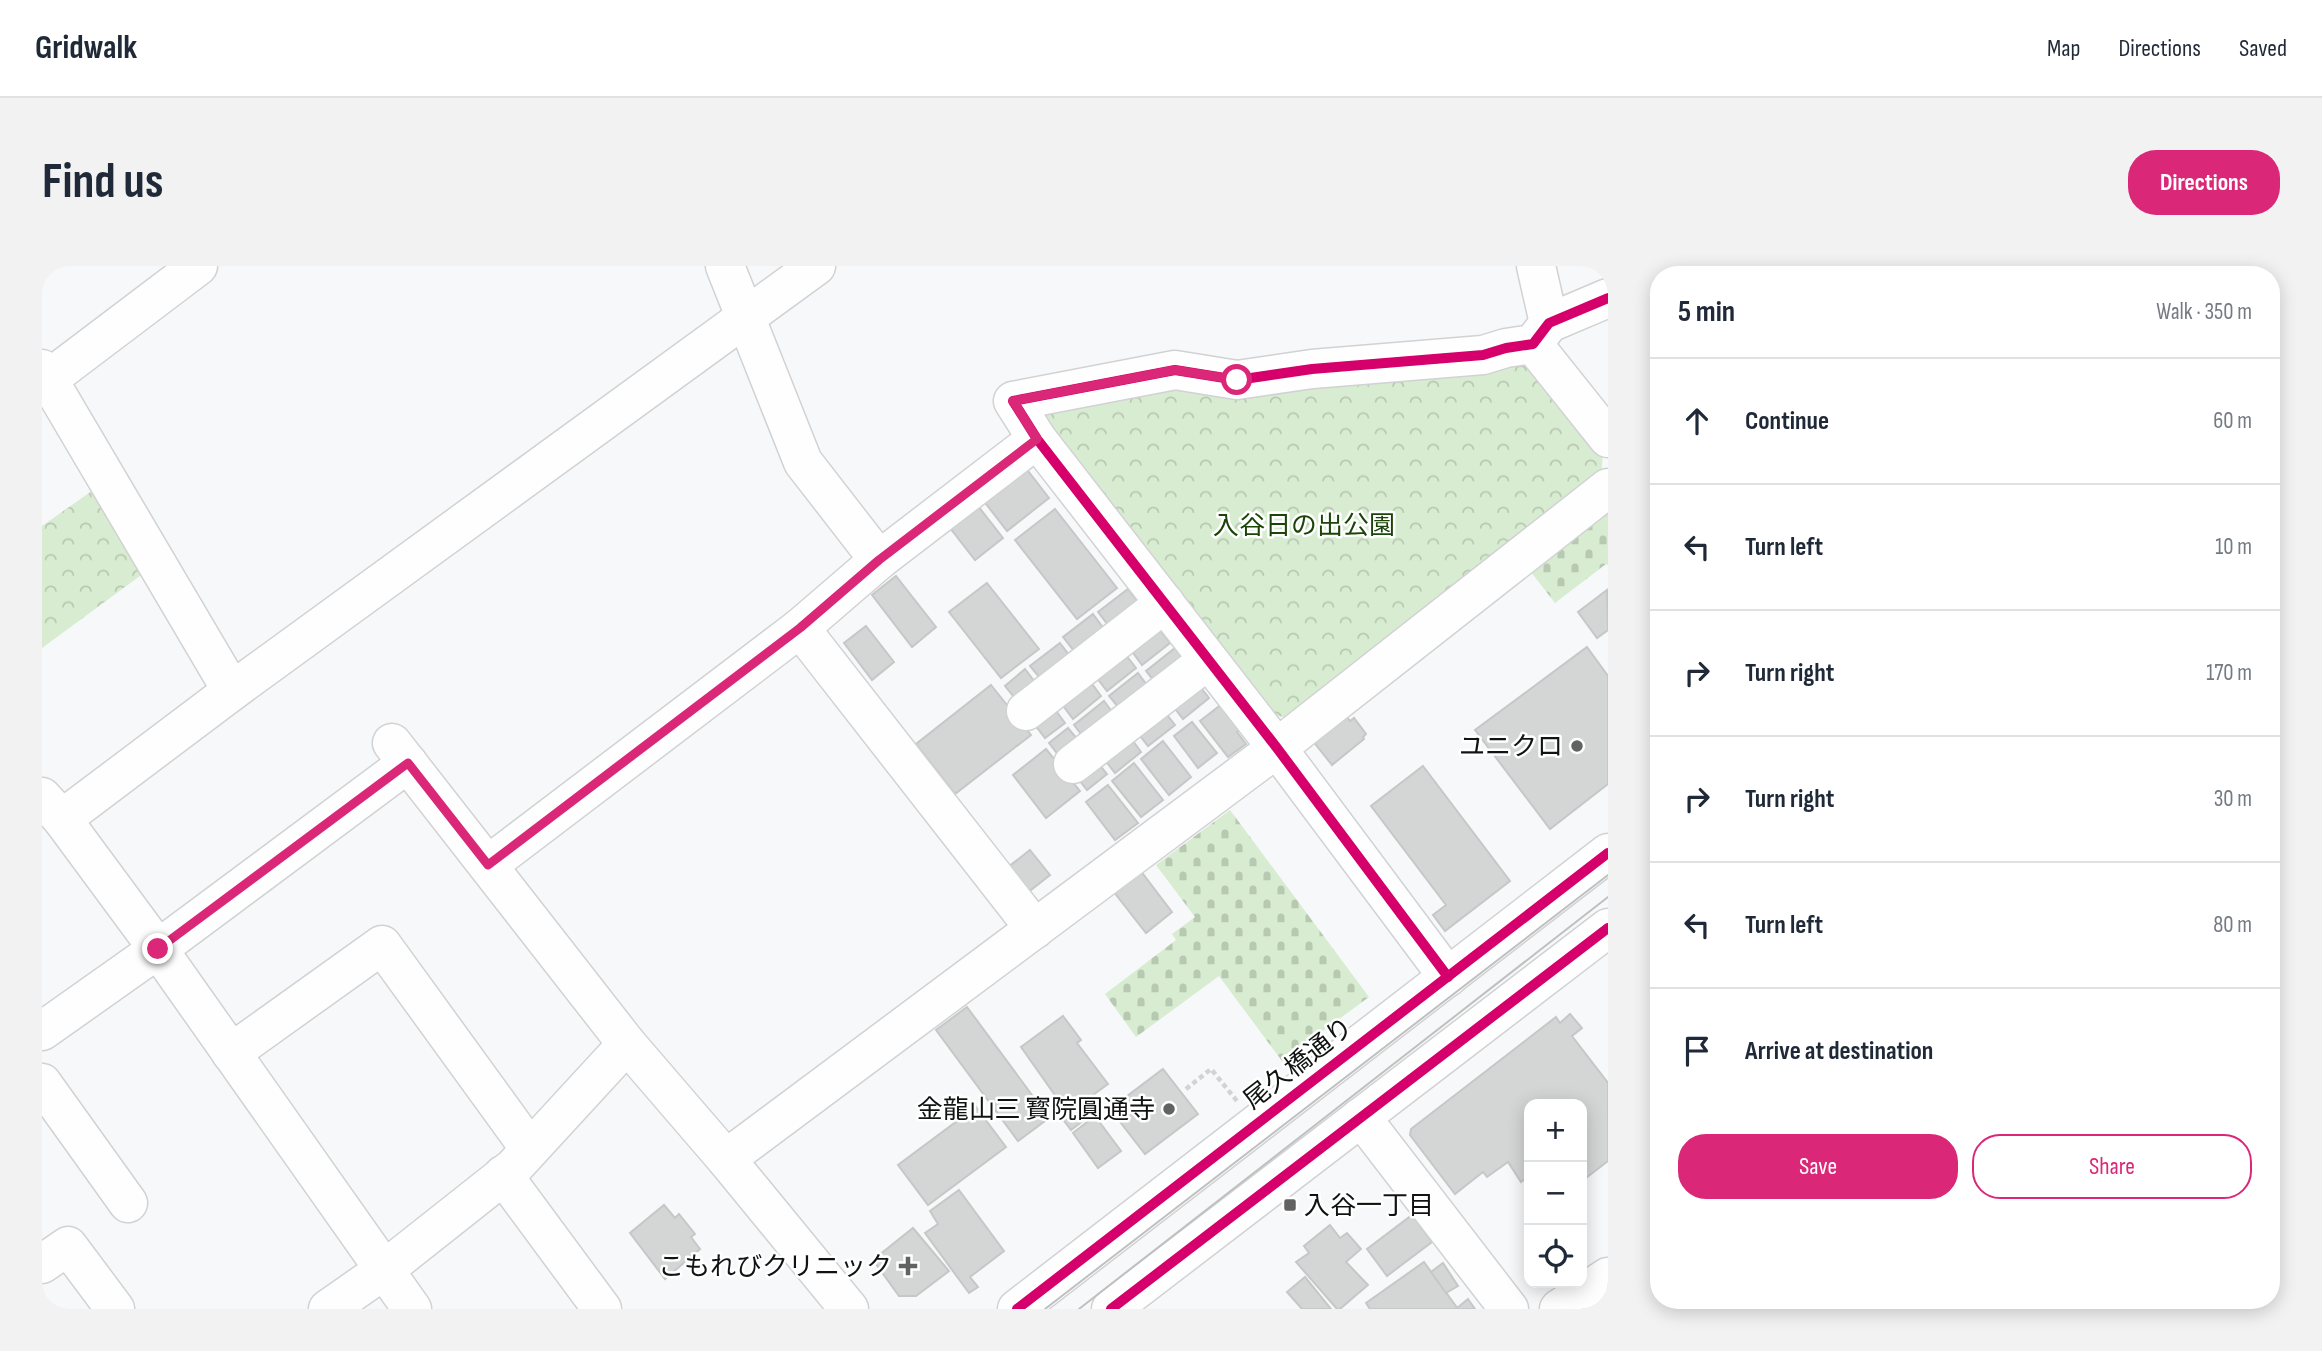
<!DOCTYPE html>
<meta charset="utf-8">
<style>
:root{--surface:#fff;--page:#f2f2f3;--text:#1f2937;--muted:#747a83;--line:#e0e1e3;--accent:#db2777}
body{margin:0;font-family:"Sofia Sans Condensed","Noto Sans JP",sans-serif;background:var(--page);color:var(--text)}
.controls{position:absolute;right:21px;bottom:21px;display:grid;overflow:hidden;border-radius:14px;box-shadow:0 4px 18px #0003}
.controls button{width:63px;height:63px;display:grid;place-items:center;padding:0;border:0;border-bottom:2px solid var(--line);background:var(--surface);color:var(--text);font:35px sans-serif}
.stop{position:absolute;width:21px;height:21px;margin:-16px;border:5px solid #db2777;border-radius:50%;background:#fff}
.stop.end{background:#db2777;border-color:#fff;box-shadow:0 2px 7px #0008}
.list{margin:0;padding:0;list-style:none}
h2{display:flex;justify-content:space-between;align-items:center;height:91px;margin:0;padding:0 28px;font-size:30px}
h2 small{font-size:23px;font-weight:400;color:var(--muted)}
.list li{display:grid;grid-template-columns:46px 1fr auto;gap:21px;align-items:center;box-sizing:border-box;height:126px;padding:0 28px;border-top:2px solid var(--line)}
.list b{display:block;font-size:26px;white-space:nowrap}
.list em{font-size:23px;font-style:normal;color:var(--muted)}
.actions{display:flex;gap:14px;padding:21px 28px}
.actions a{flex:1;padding:16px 0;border:2px solid var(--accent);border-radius:28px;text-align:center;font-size:24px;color:var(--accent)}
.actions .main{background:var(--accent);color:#fff}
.icon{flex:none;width:38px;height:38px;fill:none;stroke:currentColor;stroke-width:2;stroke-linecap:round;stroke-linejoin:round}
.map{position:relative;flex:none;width:1566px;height:1043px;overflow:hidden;border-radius:28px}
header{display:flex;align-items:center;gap:42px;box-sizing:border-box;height:98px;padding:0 35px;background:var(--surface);border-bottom:2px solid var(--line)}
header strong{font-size:33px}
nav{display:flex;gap:38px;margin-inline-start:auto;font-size:24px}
.intro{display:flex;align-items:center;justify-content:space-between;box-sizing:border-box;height:168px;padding:0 42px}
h1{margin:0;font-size:49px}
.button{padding:18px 32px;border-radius:28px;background:var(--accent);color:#fff;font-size:24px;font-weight:700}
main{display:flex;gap:42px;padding:0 42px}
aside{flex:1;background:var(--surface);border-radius:28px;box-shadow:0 4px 18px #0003}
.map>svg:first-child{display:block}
.cemetery{fill:url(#cemetery-stones)}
.park{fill:url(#park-crowns)}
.building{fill:#d4d5d5;stroke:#c7c7c8;stroke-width:2}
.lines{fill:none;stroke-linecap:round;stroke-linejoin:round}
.minor-casing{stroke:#d1d2d3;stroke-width:41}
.major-casing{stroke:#d1d2d3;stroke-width:41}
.path{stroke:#d3d3d4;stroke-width:4.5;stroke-dasharray:5 3.5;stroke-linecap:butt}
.minor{stroke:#fefefe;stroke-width:38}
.major{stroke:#fefefe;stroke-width:38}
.tram{stroke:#c0c0c1;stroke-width:2}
.cycleway-casing{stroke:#fff;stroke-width:15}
.cycleway{stroke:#d6006c;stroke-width:10}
.route{stroke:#db2777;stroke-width:9}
.poi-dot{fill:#626263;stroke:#fff;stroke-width:2.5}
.labels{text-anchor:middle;stroke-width:5;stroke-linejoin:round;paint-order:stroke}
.park-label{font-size:26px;fill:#1b4409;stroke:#fff}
.poi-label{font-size:26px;fill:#111212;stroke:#fff;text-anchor:end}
.street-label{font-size:26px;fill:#111212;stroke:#fff}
</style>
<header>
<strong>Gridwalk</strong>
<nav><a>Map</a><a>Directions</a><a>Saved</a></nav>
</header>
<div class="intro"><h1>Find us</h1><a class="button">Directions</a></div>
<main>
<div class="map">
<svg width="1566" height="1043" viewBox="0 0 1566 1043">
<defs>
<pattern id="cemetery-stones" width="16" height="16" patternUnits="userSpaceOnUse" patternTransform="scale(1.75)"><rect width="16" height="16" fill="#d7ecd1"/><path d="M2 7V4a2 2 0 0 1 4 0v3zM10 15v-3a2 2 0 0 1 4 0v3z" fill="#b8c9b2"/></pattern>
<pattern id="park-crowns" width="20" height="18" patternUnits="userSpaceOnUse" patternTransform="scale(1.75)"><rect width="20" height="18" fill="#d7ecd1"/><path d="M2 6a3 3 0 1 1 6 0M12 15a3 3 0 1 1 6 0" fill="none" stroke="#b8c9b2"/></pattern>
</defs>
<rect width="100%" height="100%" fill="#f7f8f9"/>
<g class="cemetery">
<polygon points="1566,247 1566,299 1564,298 1513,337 1489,306"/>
<polygon points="1188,544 1327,731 1240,795 1177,710 1094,771 1063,728 1134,674 1130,668 1153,651 1114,599"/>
</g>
<g class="park">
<polygon points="1488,92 1561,187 1559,209 1246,452 1228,448 999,158 1006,138 1128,114"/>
<polygon points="54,222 102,307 0,382 0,260"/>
</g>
<g class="building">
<polygon points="983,201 1007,232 965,265 941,234"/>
<polygon points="936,240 961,272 933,294 908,262"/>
<polygon points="1013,243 1075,322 1035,353 973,274"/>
<polygon points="854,310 894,361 870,381 830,329"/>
<polygon points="945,317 997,383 959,412 907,346"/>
<polygon points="1086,323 1100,341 1070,364 1056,346"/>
<polygon points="1565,324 1566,364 1555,372 1536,346"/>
<polygon points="1051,348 1065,367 1036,390 1021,371"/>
<polygon points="1114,359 1128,377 1100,399 1086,380"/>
<polygon points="824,360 852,396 830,414 802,377"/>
<polygon points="1018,377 1031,394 1002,417 988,400"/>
<polygon points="1545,381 1566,410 1566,518 1508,563 1433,464"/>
<polygon points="1133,382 1146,399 1117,421 1104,405"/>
<polygon points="1080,384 1094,402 1065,425 1051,407"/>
<polygon points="983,403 999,424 979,440 963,420"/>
<polygon points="1096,407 1110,426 1082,448 1067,430"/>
<polygon points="1045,411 1059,430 1031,453 1016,433"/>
<polygon points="1153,414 1167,432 1141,453 1127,435"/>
<polygon points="949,419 989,469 913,528 874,478"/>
<polygon points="1006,434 1023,457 1003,472 986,450"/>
<polygon points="1062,435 1077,455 1047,478 1032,459"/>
<polygon points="1180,438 1199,463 1195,466 1204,478 1186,491 1158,455"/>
<polygon points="1119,441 1133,459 1106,480 1092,462"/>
<polygon points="1303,448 1308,455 1312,452 1324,468 1321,471 1322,473 1290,499 1270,474"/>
<polygon points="1150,456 1175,487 1156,502 1132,470"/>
<polygon points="1026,462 1041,480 1021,495 1007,477"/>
<polygon points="1086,468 1099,486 1073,507 1059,489"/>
<polygon points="1121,475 1149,511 1127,529 1099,493"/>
<polygon points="1004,483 1038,525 1004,552 971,509"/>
<polygon points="1051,491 1065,508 1045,524 1031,506"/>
<polygon points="1092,497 1121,534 1099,551 1070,515"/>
<polygon points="1381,500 1468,615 1403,665 1391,649 1404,639 1329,540"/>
<polygon points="1066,519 1096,557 1073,574 1044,536"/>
<polygon points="988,584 1008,609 985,627 965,602"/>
<polygon points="1095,600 1130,646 1104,667 1068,621"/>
<polygon points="925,741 1007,852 976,875 894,764"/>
<polygon points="1528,748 1540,762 1530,770 1566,817 1566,895 1540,915 1540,838 1487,838 1487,916 1484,912 1479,916 1466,896 1445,911 1441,906 1413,928 1368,869 1369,863 1514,751 1518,757"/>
<polygon points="1021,750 1039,774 1035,777 1066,818 1051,829 1056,835 1047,842 1051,847 1029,864 1011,840 1017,835 979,781"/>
<polygon points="1121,803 1156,848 1103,888 1068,843"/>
<polygon points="934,841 964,881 886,939 856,899"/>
<polygon points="1053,850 1079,885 1056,902 1031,867"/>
<polygon points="917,924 962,985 928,1011 936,1021 927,1027 883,967 896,958 888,945"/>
<polygon points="622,939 633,952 637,948 653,968 649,971 658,983 623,1013 588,967"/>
<polygon points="1370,949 1390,976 1345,1010 1325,983"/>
<polygon points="1288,959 1298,972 1305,967 1319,983 1304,996 1326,1019 1298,1043 1295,1043 1254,996 1267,987 1262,980"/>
<polygon points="871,962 907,1005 874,1030 857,1030 831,994"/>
<polygon points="1382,996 1416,1043 1328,1043 1324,1037"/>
<polygon points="1401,997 1416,1020 1404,1027 1389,1006"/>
<polygon points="1263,1011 1289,1043 1260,1043 1245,1026"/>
<polygon points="1426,1033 1433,1043 1416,1043 1415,1042"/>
</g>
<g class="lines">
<defs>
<g id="minor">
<polyline points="683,0 761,196 837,294"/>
<polyline points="1494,0 1507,57"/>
<polyline points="1491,78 1566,172"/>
<polyline points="0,103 190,425"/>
<polyline points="0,118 156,0"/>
<polyline points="758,362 993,663"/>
<polyline points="984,445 1123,337"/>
<polyline points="350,477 585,778 684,893 807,1043"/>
<polyline points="1031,498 1166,394"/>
<polyline points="0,531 20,553 116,683 370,1043"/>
<polyline points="20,553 190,425 774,0"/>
<polyline points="446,599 758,362 837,294 995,173"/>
<polyline points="1406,711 1235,482 995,173 971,135 1133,104 1195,114 1270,103 1441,89 1464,82 1491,78 1507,57 1566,32"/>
<polyline points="0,765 116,683 366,497"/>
<polyline points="189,787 340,679 488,883"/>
<polyline points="0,817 86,937"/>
<polyline points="1319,851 1467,1043"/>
<polyline points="684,893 1235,482 1566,222"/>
<polyline points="461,909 560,1043"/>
<polyline points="0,998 26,980 73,1043"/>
<polyline points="286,1043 342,1004 471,902 585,778"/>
<polyline points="1517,1043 1566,1011"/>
</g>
<g id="major">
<polyline points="975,1043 1566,587"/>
<polyline points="1069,1043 1566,662"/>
</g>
</defs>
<use href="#minor" class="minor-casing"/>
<use href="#major" class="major-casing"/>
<polyline class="path" points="1144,823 1169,803 1195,835"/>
<use href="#minor" class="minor"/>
<use href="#major" class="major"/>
<g class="tram">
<polyline points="1003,1043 1566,609"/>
<polyline points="1037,1043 1566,631"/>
</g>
<defs>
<g id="cycleway">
<polyline points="1406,711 1235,482 995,173 971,135 1133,104 1195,114 1270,103 1441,89 1464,82 1491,78 1507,57 1566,32"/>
<polyline points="975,1043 1566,587"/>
<polyline points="1069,1043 1566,662"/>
</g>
</defs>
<use href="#cycleway" class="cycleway-casing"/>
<use href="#cycleway" class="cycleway"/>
</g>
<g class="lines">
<polyline class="route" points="116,683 366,497 446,599 758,362 837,294 995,173 971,135 1133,104 1195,114"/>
</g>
<g class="poi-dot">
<circle cx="1535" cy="480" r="7"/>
<circle cx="1127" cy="843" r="7"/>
<rect x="1241" y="932" width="14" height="14" rx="3.5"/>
<path d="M862.5 989.5h7v7h7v7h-7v7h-7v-7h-7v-7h7z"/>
</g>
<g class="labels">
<g class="park-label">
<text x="1262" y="268">入谷日の出公園</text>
</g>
<g class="poi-label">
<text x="1521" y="489">ユニクロ</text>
<text x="1113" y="852">金龍山三 寳院圓通寺</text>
<text x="1262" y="948" text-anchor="start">入谷一丁目</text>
<text x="850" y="1009">こもれびクリニック</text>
</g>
<g class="street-label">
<text transform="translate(1256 797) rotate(-38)" y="9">尾久橋通り</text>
</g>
</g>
</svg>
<div class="controls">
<button>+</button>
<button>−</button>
<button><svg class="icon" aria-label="locate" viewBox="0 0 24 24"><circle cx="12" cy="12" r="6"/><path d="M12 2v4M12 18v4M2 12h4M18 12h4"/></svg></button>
</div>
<div class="stop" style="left:1195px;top:114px"></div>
<div class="stop end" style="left:116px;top:683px"></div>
</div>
<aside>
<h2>5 min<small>Walk · 350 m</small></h2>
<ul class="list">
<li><svg class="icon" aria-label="ahead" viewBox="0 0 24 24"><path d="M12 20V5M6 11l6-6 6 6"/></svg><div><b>Continue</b></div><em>60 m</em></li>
<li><svg class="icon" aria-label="left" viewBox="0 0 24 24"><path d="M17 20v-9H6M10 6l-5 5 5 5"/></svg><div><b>Turn left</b></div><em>10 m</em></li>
<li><svg class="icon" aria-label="right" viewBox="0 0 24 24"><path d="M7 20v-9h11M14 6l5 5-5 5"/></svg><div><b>Turn right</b></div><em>170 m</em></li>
<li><svg class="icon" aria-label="right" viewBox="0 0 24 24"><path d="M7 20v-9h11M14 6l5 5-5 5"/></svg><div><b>Turn right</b></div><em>30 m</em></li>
<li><svg class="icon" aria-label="left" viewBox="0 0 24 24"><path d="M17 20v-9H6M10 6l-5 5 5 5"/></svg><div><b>Turn left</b></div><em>80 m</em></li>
<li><svg class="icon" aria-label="arrive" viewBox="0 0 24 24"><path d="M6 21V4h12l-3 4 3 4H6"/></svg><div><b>Arrive at destination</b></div></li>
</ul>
<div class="actions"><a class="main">Save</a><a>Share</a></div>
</aside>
</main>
